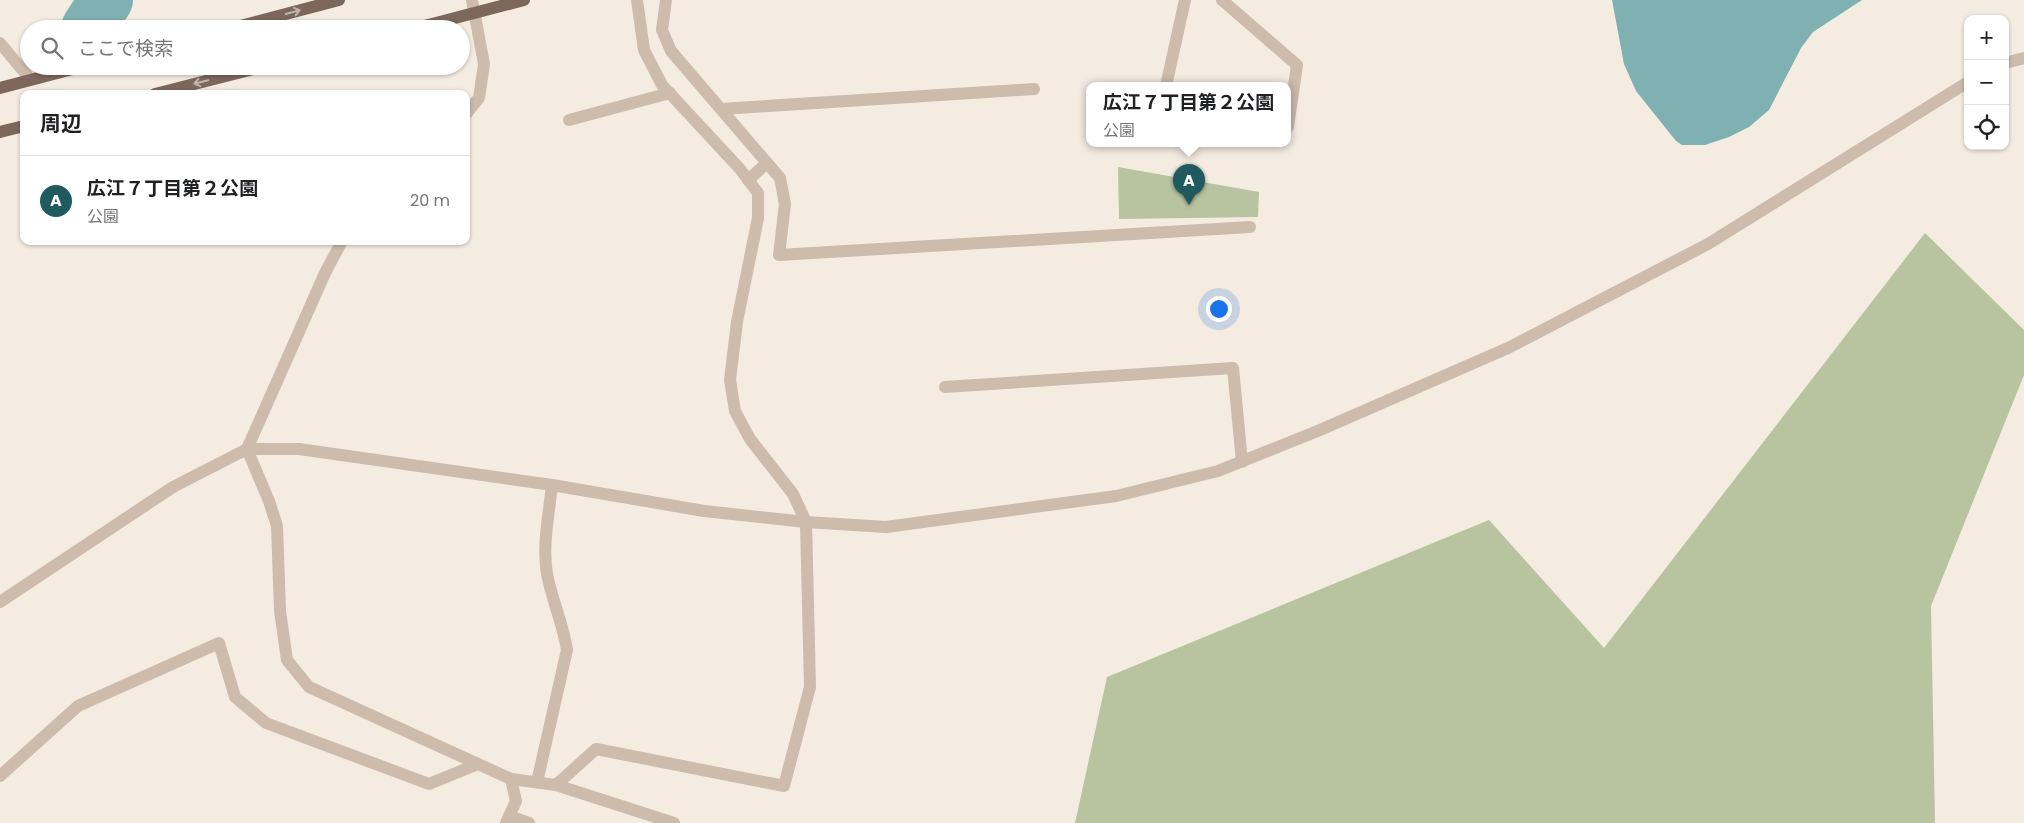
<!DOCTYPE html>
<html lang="ja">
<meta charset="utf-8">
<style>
:root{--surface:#fff;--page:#f2f2f2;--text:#202124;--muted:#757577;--line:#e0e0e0;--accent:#1f5a5e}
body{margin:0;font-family:Poppins,"Noto Sans JP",sans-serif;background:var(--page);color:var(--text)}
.controls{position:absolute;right:15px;top:15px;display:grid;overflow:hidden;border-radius:10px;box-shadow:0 1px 4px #0004}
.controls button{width:45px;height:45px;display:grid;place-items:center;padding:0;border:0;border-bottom:1px solid var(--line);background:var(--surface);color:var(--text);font:25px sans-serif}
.you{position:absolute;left:1218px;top:308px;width:18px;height:18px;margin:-12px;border:4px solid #fff;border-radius:50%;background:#1a73e8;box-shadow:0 0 0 8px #1a73e833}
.badge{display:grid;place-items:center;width:32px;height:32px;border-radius:50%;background:var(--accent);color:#fff;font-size:16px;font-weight:700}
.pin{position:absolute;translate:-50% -41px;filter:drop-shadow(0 1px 2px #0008)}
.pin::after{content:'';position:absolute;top:26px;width:18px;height:15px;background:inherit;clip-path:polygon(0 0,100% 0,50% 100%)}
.popup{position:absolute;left:1086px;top:82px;width:205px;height:65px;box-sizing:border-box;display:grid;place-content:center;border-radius:10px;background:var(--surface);filter:drop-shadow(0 1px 4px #0005);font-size:16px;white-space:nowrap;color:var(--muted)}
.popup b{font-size:19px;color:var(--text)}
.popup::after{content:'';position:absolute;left:50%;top:100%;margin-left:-10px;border:10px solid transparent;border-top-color:var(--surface)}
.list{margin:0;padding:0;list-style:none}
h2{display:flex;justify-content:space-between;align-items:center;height:65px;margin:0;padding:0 20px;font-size:21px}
h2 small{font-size:16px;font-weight:400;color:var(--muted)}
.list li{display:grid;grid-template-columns:32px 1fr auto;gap:15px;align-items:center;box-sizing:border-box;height:90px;padding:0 20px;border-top:1px solid var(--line)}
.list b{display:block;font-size:19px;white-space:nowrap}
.list p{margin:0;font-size:16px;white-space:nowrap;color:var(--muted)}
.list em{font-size:16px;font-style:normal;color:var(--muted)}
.icon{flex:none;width:28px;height:28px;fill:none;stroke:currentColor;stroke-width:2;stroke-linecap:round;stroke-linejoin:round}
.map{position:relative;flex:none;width:2024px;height:823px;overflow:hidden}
.search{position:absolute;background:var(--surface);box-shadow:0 1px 4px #0004;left:20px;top:20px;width:450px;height:55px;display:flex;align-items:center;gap:12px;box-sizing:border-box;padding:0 18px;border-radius:28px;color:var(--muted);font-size:19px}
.panel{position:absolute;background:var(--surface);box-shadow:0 1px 4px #0004;left:20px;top:90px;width:450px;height:155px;border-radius:10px}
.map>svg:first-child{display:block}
.green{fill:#b8c4a0}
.water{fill:#7fb0b2}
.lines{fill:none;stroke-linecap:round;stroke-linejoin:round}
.river{stroke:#7fb0b2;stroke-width:54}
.minor{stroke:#cdbbac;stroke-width:12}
.tertiary{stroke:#cdbbac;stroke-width:12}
.primary{stroke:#7d675c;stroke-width:12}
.oneway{stroke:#c2b5ac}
</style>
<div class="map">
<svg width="2024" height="823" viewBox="0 0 2024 823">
<rect width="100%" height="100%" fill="#f4ebe1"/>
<g class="green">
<polygon points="1118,167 1259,192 1258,217 1119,219"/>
<polygon points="1925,233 2024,330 2024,375 1931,606 1935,823 1075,823 1107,677 1489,520 1604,648"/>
</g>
<polygon class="water" points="1612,0 1862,0 1813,32 1801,48 1769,110 1749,127 1729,137 1705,145 1682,145 1676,141 1636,91 1624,64"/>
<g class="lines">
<polyline class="river" points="88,28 106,0"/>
<g class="minor">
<polyline points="666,0 662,30 671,51 780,178 785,204 779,255 1250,227"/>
<polyline points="1222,0 1297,65 1288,127"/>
<polyline points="0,43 30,79"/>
<polyline points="2005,63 2024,58"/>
<polyline points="1166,86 1185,0"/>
<polyline points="721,109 1034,89"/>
<polyline points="569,120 670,93"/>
<polyline points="748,180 767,163"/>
<polyline points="945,387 1233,368 1242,462"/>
<polyline points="247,449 269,501 277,526 280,611 287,660 309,687 511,779 516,801 506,823"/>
<polyline points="0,602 173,487 247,449 299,449 552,485 704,511 806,522 886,527 1116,496 1218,471 1320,430 1508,348 1708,244 1968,82"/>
<polyline points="0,776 78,706 219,643 235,697 266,723 429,784 478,764"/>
<polyline points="511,779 556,785 674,823"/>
<path d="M537 782 567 650C563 624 552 600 547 574 542 546 549 514 552 485"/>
<polyline points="556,785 596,749 784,786 810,687 806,522 793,494 750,439 735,411 730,380 737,322 758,218 758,193 740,169 662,85 644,50 637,0"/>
<polyline points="509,816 529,823"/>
</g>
<g class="tertiary">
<polyline points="466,114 479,98 484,64 472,0"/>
<polyline points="247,449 325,273 342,241"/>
</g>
<g class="primary">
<polyline points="229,29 339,0"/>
<polyline points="413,29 524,0"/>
<polyline points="0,88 84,66"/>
<polyline points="155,94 265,66"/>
<polyline points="0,132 24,126"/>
</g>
</g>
<defs><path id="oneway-shaft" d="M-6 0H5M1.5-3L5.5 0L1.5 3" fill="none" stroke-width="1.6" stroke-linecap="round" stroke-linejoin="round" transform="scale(1.25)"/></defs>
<g class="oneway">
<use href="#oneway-shaft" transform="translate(293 12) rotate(-15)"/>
<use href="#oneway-shaft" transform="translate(201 82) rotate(166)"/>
</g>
</svg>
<div class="controls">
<button>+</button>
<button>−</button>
<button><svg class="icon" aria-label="locate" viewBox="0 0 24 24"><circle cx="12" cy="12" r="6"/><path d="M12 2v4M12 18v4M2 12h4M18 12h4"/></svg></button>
</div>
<div class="you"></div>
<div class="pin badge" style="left:1189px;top:205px">A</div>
<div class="popup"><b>広江７丁目第２公園</b>公園</div>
<div class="search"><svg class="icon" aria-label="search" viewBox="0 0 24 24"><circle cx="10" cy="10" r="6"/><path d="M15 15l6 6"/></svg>ここで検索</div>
<section class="panel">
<h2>周辺<small></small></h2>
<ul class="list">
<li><span class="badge">A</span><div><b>広江７丁目第２公園</b><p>公園</p></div><em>20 m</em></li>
</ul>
</section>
</div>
